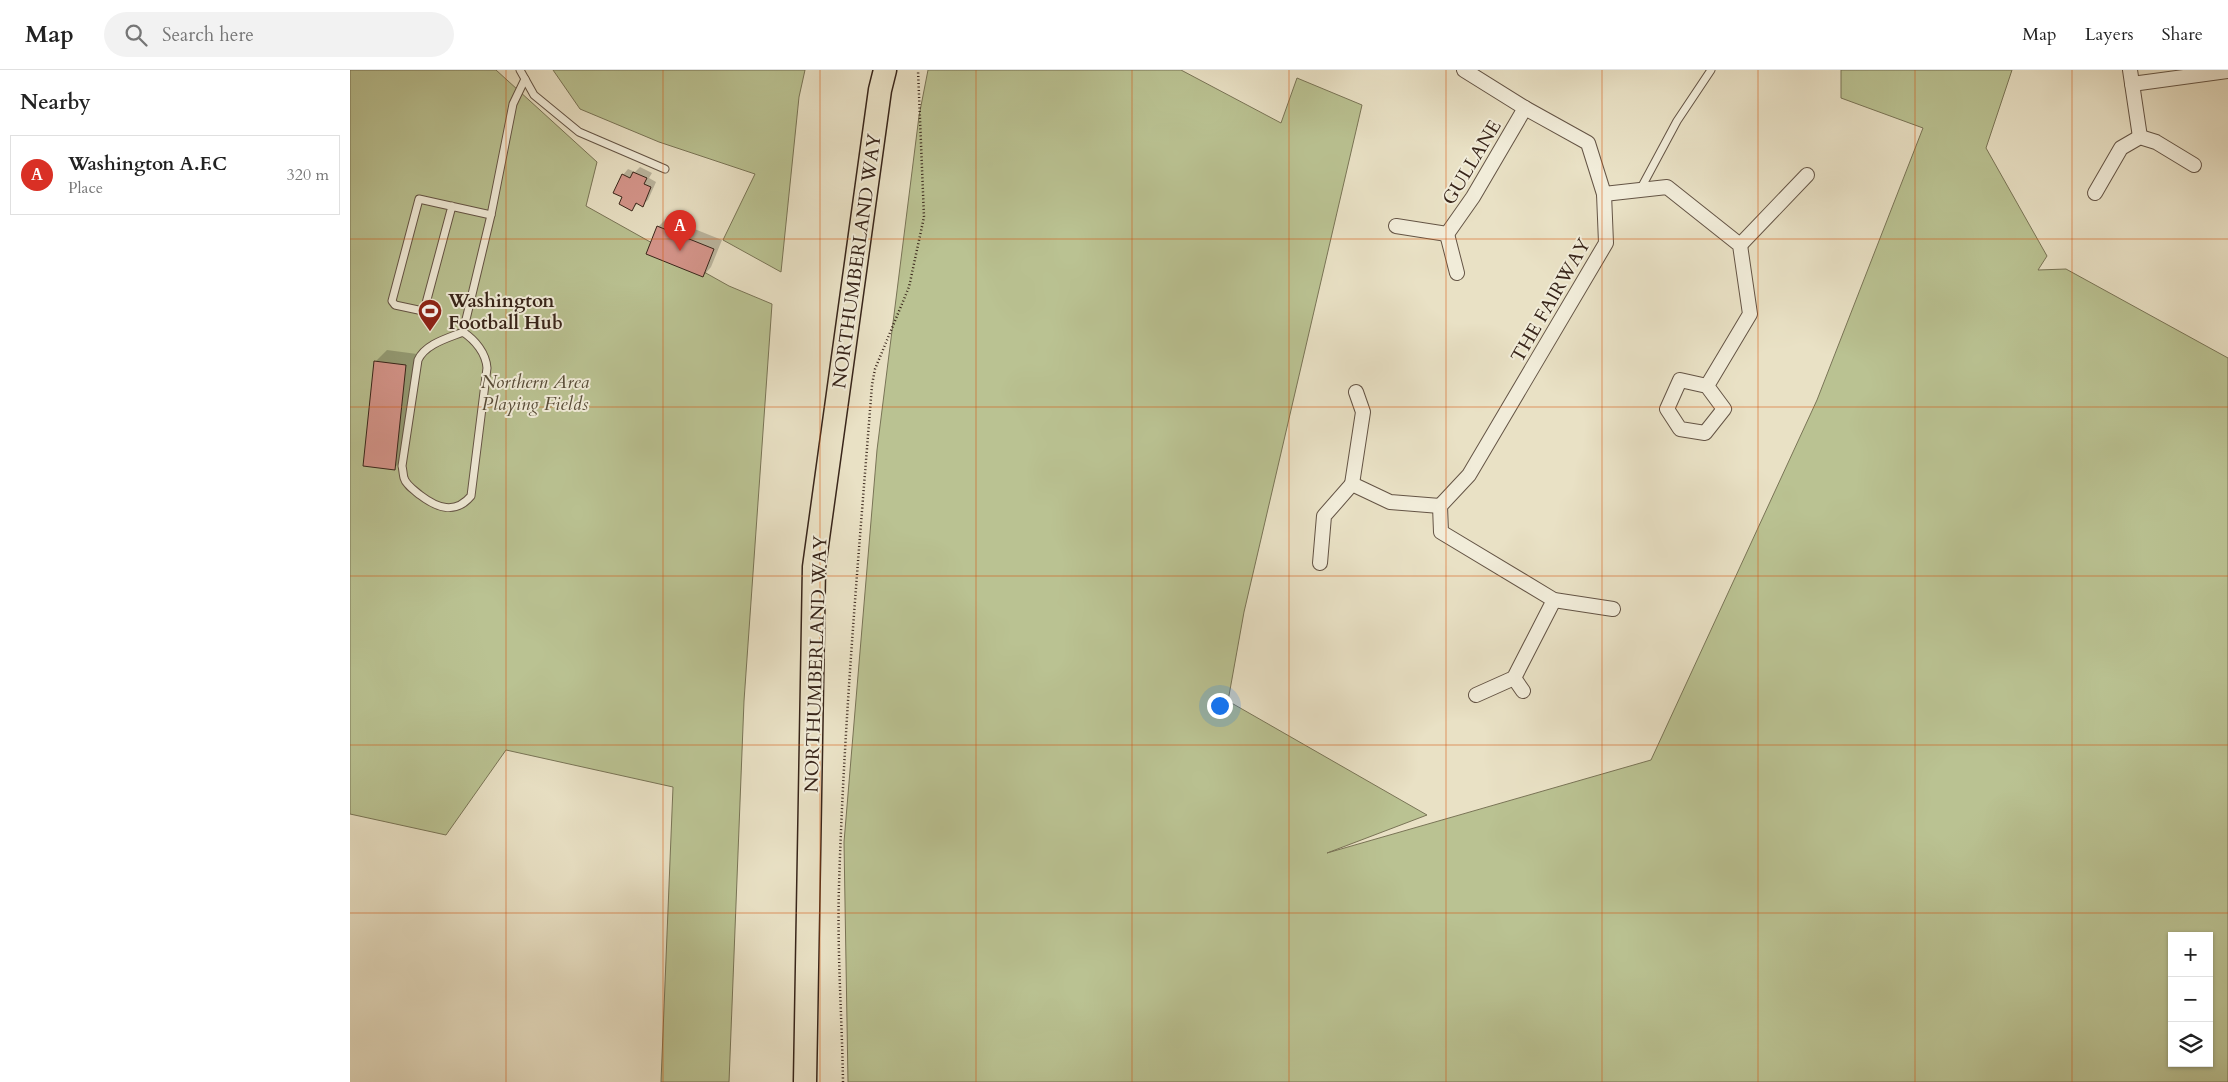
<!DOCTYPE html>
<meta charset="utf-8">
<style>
:root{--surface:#fff;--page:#f2f2f2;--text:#222;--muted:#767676;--line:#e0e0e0;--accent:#d93025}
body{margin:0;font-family:Cardo,serif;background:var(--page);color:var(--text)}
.controls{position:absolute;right:15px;bottom:15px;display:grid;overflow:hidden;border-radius:0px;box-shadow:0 1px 4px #0004}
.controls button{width:45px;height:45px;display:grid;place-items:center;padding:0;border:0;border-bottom:1px solid var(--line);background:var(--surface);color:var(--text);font:25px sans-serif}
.you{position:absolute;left:869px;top:635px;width:18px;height:18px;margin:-12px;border:4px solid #fff;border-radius:50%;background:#1a73e8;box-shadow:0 0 0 8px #1a73e833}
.badge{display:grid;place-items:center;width:32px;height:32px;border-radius:50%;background:var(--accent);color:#fff;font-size:16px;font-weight:700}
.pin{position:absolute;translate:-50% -41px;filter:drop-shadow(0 1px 2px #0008)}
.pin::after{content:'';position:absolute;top:26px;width:18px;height:15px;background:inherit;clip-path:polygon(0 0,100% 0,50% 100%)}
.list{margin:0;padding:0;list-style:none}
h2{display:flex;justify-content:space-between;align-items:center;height:65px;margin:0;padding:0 20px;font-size:21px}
h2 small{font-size:16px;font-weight:400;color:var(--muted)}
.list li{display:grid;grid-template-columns:32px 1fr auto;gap:15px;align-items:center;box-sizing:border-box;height:80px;margin:0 10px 10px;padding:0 10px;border:1px solid var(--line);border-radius:0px}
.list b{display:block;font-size:19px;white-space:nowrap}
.list p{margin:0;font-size:16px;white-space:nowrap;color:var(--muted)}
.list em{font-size:16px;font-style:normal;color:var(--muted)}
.icon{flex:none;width:28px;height:28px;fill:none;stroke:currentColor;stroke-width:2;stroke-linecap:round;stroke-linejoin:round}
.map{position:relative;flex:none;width:1878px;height:1012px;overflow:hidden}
header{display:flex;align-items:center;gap:30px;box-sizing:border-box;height:70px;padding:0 25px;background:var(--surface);border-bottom:1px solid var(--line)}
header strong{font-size:24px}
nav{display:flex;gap:28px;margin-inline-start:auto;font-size:18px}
.search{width:350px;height:45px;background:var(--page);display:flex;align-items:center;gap:12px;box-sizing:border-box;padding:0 18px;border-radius:28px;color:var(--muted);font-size:19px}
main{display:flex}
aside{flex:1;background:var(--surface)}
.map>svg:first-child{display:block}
.green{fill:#bac292;stroke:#797456;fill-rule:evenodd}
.shadow{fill:#0003}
.building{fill:#d5958b;stroke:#38251a}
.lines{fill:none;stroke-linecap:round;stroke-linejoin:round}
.lane-casing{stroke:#645445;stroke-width:9}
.street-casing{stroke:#645445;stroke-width:16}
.primary-casing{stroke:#38251a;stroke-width:25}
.path{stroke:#38251a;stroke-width:2.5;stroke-dasharray:1 2.5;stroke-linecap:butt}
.lane{stroke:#f1ecd9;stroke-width:7}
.street{stroke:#f1ecd9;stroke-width:14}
.primary{stroke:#e9e1c5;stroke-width:22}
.grid{fill:none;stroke:#d6540d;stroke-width:1;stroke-opacity:0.55}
.labels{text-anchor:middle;stroke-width:4;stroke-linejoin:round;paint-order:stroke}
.street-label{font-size:19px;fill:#38251a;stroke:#f1ecd9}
.poi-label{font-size:19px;font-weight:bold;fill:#38251a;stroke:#f1ecd9;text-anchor:start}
.park-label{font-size:19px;font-style:italic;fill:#584c38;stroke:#f1ecd9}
</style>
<header>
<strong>Map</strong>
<div class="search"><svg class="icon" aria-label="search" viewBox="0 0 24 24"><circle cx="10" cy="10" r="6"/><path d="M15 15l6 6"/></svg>Search here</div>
<nav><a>Map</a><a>Layers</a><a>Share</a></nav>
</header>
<main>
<aside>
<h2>Nearby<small></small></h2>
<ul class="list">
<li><span class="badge">A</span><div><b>Washington A.F.C</b><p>Place</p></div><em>320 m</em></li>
</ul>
</aside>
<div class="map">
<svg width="1878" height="1012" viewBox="0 0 1878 1012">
<rect width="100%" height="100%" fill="#e9e1c5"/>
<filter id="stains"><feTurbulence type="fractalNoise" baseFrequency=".004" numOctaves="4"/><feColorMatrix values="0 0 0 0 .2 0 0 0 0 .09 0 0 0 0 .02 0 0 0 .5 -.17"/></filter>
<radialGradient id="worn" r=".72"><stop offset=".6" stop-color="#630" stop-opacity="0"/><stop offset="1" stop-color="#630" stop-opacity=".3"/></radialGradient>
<g class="green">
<polygon points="0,0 146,0 247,92 236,136 379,216 422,234 394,631 379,1012 311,1012 323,717 156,680 96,765 0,744"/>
<polygon points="203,0 455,0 449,27 431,202 373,170 405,104 309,72 230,39"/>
<path d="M578 0H831L931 53 947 8 1012 35 894 542 878 631 1077 745 977 783 1301 690 1467 330 1573 58 1491 28V0H1662L1636 78 1697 186 1688 200 1716 199 1878 288V1012H498L494 772 527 380 569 46ZM1822 866H1859V993H1822Z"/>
</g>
<g class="shadow">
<polygon points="290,97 302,103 299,108 306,112 298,130 292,135 288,133 282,139 273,127 273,105 278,99 285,102"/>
<polygon points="317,148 372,170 361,197 353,206 308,157"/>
<polygon points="37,280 67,284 56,387 44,398 25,292"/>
</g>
<g class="building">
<polygon points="283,102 297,108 294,114 301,117 293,137 286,133 282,141 269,134 272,127 263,123 272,104 280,108"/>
<polygon points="307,156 364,179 353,207 296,184"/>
<polygon points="24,291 56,295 45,400 13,396"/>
</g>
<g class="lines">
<defs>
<g id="lane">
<polyline points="170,0 184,25 229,62 315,99"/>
<polyline points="1290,120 1327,51 1361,0"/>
<polyline points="102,136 75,237 73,241 45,235 42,231 69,129 141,145"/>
<path d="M113 262C125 270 136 283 137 298L121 426C105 445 87 438 70 425 64 420 56 415 54 408 53 404 53 400 52 396L68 290C75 274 98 268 113 262Z"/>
<polyline points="113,262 141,145 163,34 175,9"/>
</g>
<g id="street">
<polyline points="1780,0 1790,67"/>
<polyline points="1782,14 1878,1"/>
<polyline points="1745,123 1771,78 1790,67 1806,72 1844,95"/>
<polyline points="1254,124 1317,117 1390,175 1400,244 1357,316 1330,310 1317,339 1330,359 1355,363 1374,339 1357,316"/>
<polyline points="1046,156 1097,164 1123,127 1175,38"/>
<polyline points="1097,164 1107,203"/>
<polyline points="1390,175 1457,105"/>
<polyline points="1006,322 1013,342 1002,414 1040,432 1090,436"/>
<polyline points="1090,436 1119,405 1256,173 1254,124 1238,73 1175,38 1114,0"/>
<polyline points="1090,436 1091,462 1204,530 1263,539"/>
<polyline points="970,493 974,446 1002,414"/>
<polyline points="1164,608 1173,621"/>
<polyline points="1126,625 1164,608 1204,530"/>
</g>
<polyline id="primary" points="455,1012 464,497 530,20 535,0"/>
</defs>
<use href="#lane" class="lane-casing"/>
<use href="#street" class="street-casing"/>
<use href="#primary" class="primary-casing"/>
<path class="path" d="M493 1012C492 947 487 881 489 816 494 649 509 481 522 315L525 299 559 217 574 147 568 0"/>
<use href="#lane" class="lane"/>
<use href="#street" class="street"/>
<use href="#primary" class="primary"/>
</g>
<path class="grid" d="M156 0V1012M313 0V1012M470 0V1012M626 0V1012M782 0V1012M939 0V1012M1096 0V1012M1252 0V1012M1408 0V1012M1565 0V1012M1722 0V1012M0 169H1878M0 337H1878M0 506H1878M0 675H1878M0 843H1878"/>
<defs>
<symbol id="stadium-pin" viewBox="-11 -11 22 30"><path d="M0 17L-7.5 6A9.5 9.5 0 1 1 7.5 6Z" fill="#8f2418" stroke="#f1ecd9"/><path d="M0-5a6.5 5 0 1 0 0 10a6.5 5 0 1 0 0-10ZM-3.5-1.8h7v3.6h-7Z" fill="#fff"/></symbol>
</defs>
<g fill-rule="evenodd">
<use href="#stadium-pin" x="66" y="227" width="28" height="38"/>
</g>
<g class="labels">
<g class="street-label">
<text transform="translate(1121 92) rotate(-59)" y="7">GULLANE</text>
<text transform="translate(506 191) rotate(-82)" y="7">NORTHUMBERLAND WAY</text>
<text transform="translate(1200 230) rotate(-60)" y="7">THE FAIRWAY</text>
<text transform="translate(465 594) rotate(-88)" y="7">NORTHUMBERLAND WAY</text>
</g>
<g class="poi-label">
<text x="98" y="237">Washington<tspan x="98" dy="22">Football Hub</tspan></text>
</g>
<g class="park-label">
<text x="185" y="318">Northern Area<tspan x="185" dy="22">Playing Fields</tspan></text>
</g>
</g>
<rect width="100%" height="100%" filter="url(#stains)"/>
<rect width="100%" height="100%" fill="url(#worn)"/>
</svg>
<div class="controls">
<button>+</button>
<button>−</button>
<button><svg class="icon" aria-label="layers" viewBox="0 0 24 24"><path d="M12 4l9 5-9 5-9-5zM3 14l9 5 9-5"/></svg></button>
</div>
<div class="you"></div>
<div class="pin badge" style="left:330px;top:181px">A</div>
</div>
</main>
